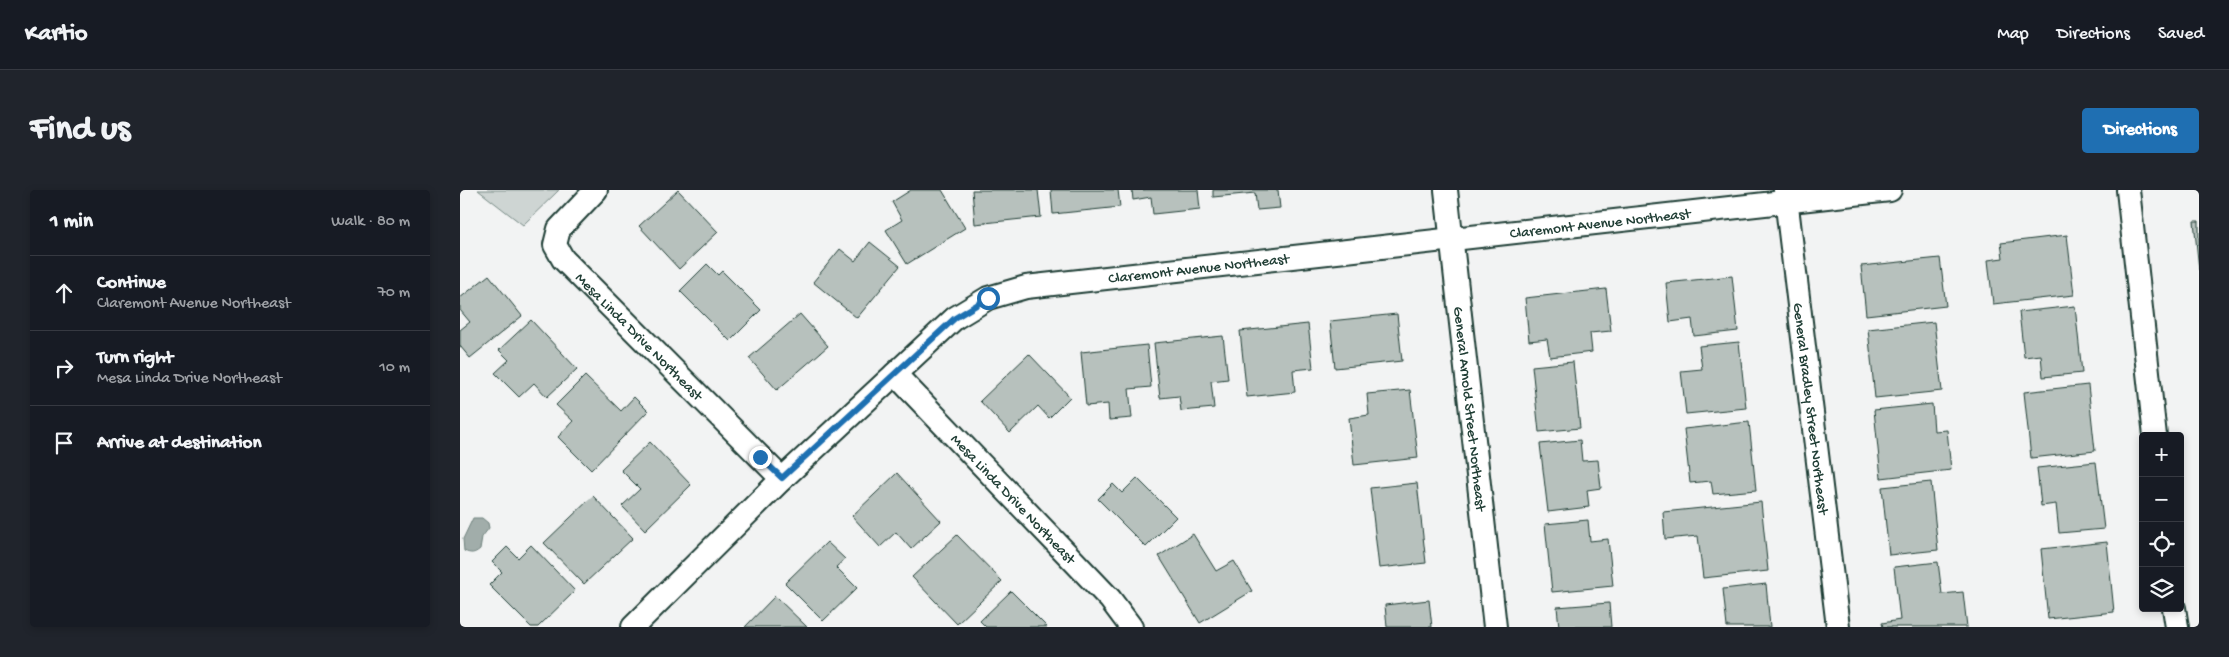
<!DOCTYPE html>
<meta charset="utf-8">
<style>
:root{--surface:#171b24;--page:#20242c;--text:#f1f3f6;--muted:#9ea1a6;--line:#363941;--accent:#1f6fb2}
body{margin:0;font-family:"Gochi Hand",sans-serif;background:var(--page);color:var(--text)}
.controls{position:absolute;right:15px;bottom:15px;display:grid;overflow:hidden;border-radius:5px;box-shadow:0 2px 8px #0003}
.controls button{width:45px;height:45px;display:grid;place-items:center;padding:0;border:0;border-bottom:1px solid var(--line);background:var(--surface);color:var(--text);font:25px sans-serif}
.stop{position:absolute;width:15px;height:15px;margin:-11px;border:4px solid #1f6fb2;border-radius:50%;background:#fff}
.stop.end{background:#1f6fb2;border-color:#fff;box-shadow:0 1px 5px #0008}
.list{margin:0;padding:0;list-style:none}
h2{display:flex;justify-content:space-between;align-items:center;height:65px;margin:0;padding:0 20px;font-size:21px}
h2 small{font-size:16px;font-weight:400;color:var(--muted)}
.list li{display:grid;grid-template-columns:32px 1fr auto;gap:15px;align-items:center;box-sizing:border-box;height:75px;padding:0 20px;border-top:1px solid var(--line)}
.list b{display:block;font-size:19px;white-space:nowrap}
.list p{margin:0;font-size:16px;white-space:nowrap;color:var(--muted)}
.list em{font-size:16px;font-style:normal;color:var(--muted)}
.icon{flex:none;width:28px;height:28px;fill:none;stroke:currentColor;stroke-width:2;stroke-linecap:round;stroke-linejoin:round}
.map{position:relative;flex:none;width:1739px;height:437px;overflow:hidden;border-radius:5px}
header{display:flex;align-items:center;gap:30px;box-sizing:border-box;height:70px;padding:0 25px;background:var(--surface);border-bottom:1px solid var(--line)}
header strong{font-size:24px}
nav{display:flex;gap:28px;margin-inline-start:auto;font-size:18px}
.intro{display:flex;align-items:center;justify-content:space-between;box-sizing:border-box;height:120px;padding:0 30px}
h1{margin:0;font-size:35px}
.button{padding:12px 22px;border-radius:5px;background:var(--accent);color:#fff;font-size:18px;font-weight:700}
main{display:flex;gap:30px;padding:0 30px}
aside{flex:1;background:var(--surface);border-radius:5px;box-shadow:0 2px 8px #0003}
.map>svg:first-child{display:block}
.green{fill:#ced5d3;stroke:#768984}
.water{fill:#a1adaa;stroke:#6d807b}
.building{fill:#b7c1bd;stroke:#1f3d34}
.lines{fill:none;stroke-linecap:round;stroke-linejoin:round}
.minor-casing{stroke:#1f3d34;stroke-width:26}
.minor{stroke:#fff;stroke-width:22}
.route{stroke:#1f6fb2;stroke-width:6}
.labels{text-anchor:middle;stroke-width:4;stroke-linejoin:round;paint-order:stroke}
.street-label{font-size:15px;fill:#1f3d34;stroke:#fff}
</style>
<header>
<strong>Kartio</strong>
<nav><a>Map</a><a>Directions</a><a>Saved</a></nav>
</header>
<div class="intro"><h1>Find us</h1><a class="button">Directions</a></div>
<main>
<aside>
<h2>1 min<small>Walk · 80 m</small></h2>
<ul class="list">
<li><svg class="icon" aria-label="ahead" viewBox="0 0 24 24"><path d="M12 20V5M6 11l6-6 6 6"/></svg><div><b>Continue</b><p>Claremont Avenue Northeast</p></div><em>70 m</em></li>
<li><svg class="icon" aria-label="right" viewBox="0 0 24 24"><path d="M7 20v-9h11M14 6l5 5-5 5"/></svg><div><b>Turn right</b><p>Mesa Linda Drive Northeast</p></div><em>10 m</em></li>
<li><svg class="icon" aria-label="arrive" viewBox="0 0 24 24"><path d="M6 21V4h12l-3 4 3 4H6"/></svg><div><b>Arrive at destination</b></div></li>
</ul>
</aside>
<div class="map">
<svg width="1739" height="437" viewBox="0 0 1739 437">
<rect width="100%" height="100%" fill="#f2f3f3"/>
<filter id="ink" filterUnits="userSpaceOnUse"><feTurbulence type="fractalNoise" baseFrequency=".02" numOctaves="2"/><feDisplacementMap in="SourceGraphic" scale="10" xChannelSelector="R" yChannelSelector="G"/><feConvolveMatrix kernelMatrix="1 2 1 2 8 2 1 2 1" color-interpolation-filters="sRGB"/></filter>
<g filter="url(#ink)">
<polygon class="green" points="18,0 99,0 63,35"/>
<path class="water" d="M13 328H22L28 333 29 338 22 347 20 359C14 364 11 364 4 361L3 349Z"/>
<g class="building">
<polygon points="218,0 258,42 219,79 179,36"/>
<polygon points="451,0 482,0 505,38 447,74 426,40 442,30 432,12"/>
<polygon points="512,0 578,0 581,27 515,34"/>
<polygon points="591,0 658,0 660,17 593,24"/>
<polygon points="672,0 738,0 740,19 693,24 691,7 673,10"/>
<polygon points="753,0 818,0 820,18 797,20 795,3 753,7"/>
<polygon points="1734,31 1739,31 1739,80"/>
<polygon points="1607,45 1614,105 1533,114 1528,70 1543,68 1541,53"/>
<polygon points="410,52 440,76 397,128 353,92 380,59 395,71"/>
<polygon points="1480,68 1486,116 1406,125 1401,76"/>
<polygon points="247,74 258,85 262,81 301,120 270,151 220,101"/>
<polygon points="29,85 62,126 10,168 0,156 0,140 10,132 0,120 0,108"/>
<polygon points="1272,86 1278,141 1234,146 1232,129 1210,132 1206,93"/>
<polygon points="1146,99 1151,141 1130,143 1132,162 1090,167 1087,149 1069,151 1065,108"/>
<polygon points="1615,116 1622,183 1583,187 1581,165 1564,167 1559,122"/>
<polygon points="340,124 368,156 317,200 289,168"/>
<polygon points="937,124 942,171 875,178 870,131"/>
<polygon points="71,130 117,179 87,207 74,193 59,207 35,183 49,170 39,160"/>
<polygon points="1474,132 1482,201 1415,208 1408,139"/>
<polygon points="848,134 853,178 833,180 835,202 787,207 780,141"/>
<polygon points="763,146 768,189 751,191 754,218 721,221 719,206 700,208 694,153"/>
<polygon points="1279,152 1286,218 1226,224 1221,181 1242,179 1239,156"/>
<polygon points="687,155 691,197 669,199 672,228 649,230 648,214 626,216 621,162"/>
<polygon points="569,164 610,207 589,228 578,216 550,243 520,211"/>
<polygon points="1113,172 1120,238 1079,242 1072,176"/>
<polygon points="125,186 161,221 174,207 188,221 131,280 98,247 113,231 96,215"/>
<polygon points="1628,195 1635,261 1571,268 1564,202"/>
<polygon points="950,200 958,268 894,275 889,228 909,225 907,204"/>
<polygon points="1472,214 1474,241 1487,240 1491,280 1421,288 1414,220"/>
<polygon points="1289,232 1296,300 1253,304 1251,291 1230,293 1224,239"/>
<polygon points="1120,250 1122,271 1138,270 1141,298 1127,300 1129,317 1088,322 1080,254"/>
<polygon points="190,252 231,295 185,340 162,316 180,299 161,280"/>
<polygon points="1636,272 1644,339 1599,343 1596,314 1581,316 1577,278"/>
<polygon points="437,283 481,331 451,359 436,342 420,357 392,326"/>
<polygon points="677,288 716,327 686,357 638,309 653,294 662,303"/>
<polygon points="1471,292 1478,360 1429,365 1422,297"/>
<polygon points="957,293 966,373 919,378 910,298"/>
<polygon points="133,306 173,348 124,394 84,353"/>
<polygon points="1301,312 1308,381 1243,388 1238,346 1205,349 1203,322"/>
<polygon points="1128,330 1130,351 1148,349 1153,396 1092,402 1085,334"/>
<polygon points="733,344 756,381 774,371 792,401 740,433 699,366"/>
<polygon points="497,345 542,391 497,434 452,387"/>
<polygon points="367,352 385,369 376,377 397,398 363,431 325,393"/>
<polygon points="1647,352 1654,422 1588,429 1581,359"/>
<polygon points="71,355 115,401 78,437 71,437 29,395 42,382 32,372 47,357 58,368"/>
<polygon points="1478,372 1482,404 1503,402 1507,437 1423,437 1422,433 1440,430 1434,377"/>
<polygon points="1306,394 1310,437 1267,437 1263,399"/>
<polygon points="551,401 587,437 526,437 520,431"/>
<polygon points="315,406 347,437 285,437"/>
<polygon points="969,410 972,437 927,437 925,415"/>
<polygon points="1149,413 1151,437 1099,437 1097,417"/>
</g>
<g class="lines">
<defs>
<g id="minor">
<path id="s1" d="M136 0 99 39 95 55 103 69 322 289"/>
<path id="s2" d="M986 0 1035 437"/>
<path id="s3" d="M1325 0 1378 437"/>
<polyline points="1668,0 1695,246"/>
<path id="s4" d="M435 184 650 409 671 437"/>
<polyline points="1714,418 1717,437"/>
<path id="s5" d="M173 437 322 289 495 128 528 108 566 97 1430 0"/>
</g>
</defs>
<use href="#minor" class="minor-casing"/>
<use href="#minor" class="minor"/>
</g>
</g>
<g class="lines" filter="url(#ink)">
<polyline class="route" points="300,267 322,288 495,128 528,108"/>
</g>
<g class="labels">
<g class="street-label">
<text dy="5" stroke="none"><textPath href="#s5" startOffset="1102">Claremont Avenue Northeast</textPath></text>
<text dy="5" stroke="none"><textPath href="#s5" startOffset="698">Claremont Avenue Northeast</textPath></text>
<text dy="5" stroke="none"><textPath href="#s1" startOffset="195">Mesa Linda Drive Northeast</textPath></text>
<text dy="5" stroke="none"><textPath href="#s2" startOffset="220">General Arnold Street Northeast</textPath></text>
<text dy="5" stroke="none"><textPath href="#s3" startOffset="220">General Bradley Street Northeast</textPath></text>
<text dy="5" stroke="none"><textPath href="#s4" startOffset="172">Mesa Linda Drive Northeast</textPath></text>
</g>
</g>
</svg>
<div class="controls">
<button>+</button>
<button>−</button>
<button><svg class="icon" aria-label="locate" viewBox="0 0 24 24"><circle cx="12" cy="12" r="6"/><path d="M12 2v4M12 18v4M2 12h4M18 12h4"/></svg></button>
<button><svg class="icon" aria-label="layers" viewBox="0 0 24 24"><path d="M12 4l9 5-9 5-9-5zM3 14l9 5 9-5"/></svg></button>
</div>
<div class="stop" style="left:528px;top:108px"></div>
<div class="stop end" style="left:300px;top:267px"></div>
</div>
</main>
